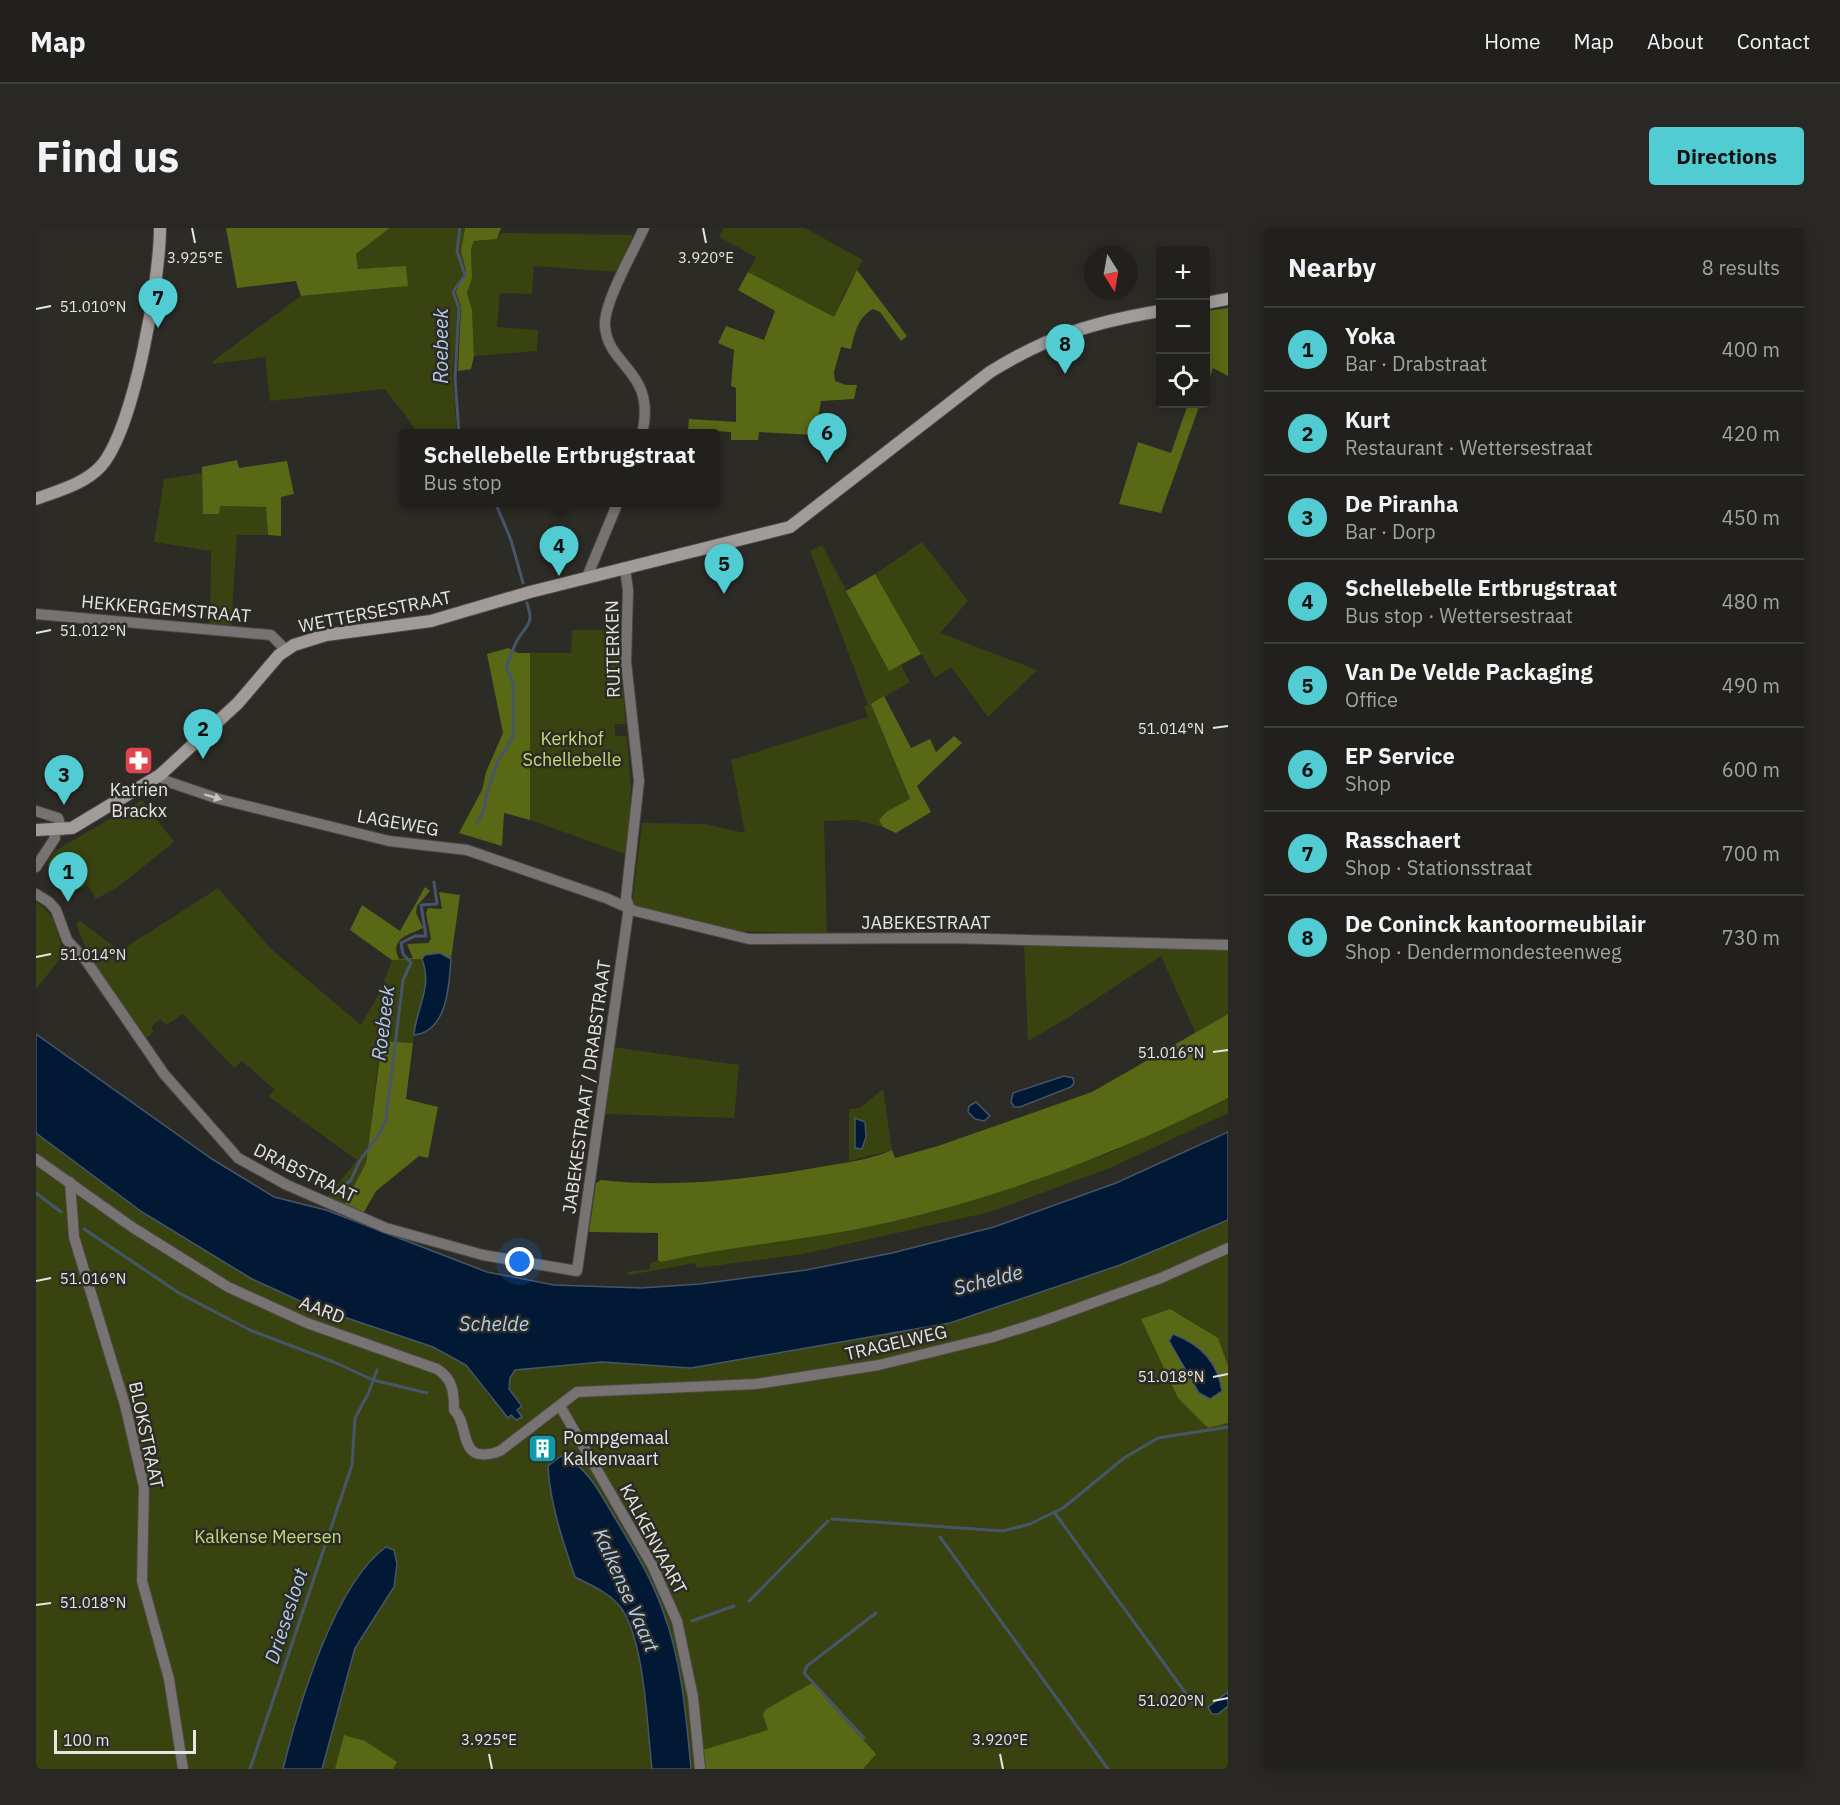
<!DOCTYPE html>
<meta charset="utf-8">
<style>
:root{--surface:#21201c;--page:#292825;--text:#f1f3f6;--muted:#a2a3a3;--line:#3e3e3b;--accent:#51ccd2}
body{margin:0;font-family:"IBM Plex Sans",sans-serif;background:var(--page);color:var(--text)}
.controls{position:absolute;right:18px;top:18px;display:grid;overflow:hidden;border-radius:6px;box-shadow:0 3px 15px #0003}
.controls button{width:54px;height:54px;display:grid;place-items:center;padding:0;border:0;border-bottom:2px solid var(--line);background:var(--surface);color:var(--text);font:30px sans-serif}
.compass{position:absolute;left:1048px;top:18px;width:54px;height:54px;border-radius:50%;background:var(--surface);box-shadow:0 3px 15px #0003;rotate:169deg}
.scale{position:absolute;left:18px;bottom:15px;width:142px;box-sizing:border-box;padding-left:6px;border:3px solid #e6e6e2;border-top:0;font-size:16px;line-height:21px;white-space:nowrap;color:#e6e6e2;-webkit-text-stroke:4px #2c2b26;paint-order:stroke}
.you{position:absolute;left:484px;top:1034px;width:21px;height:21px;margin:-15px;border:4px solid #fff;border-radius:50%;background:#1a73e8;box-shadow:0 0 0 9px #1a73e833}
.badge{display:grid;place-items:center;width:39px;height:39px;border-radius:50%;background:var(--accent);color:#111;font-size:20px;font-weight:700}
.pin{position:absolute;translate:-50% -50px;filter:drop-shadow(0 2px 3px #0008)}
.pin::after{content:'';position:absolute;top:32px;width:21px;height:18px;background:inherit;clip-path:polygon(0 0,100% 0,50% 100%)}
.popup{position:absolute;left:363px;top:201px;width:321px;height:78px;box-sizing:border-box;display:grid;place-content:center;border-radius:6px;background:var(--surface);filter:drop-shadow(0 2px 4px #0005);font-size:20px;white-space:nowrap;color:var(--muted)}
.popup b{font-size:22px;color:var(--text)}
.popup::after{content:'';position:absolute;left:50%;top:100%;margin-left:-12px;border:12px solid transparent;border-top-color:var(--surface)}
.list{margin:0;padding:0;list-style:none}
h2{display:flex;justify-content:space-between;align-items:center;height:78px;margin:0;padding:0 24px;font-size:26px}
h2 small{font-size:20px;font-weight:400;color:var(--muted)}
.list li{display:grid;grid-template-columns:39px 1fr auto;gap:18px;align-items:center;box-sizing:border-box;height:84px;padding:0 24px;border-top:2px solid var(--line)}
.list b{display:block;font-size:22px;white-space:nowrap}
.list p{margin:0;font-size:20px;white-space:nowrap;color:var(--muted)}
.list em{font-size:20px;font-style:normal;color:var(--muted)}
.icon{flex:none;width:33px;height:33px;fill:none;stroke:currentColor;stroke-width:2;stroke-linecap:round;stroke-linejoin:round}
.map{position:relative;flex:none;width:1192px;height:1541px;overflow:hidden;border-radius:6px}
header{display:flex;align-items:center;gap:36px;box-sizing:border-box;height:84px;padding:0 30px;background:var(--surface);border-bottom:2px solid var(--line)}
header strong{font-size:28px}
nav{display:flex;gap:33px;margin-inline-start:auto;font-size:21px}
.intro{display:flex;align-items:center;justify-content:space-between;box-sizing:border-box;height:144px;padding:0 36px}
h1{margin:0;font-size:42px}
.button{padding:15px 27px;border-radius:6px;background:var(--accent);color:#111;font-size:21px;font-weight:700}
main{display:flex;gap:36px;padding:0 36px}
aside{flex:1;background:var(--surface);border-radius:6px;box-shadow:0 3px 15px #0003}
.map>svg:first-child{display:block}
.green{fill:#39430f}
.forest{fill:#586815}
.water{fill:#021936;stroke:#46566a;stroke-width:1.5}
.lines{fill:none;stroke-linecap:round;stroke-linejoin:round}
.stream{stroke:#46566a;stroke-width:3}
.street-casing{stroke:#4a4944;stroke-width:12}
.secondary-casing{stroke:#4a4944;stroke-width:14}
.street{stroke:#767372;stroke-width:10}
.secondary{stroke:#a19c99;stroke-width:12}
.oneway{fill:#c4c4c0}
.ticks{fill:none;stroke:#e6e6e2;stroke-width:2}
.labels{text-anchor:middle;stroke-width:5;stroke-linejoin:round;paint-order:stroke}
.street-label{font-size:18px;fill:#e6e6e2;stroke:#2c2b26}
.park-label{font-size:18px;fill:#c4dd72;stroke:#2c2b26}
.poi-label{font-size:18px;fill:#e6e6e2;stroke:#2c2b26}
.water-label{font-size:20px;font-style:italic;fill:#b3cdee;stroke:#2c2b26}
.ticks-label{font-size:15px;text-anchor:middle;fill:#e6e6e2;stroke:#2c2b26;stroke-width:5;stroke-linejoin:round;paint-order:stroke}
</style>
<header>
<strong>Map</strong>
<nav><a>Home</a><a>Map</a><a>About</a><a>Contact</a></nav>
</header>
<div class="intro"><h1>Find us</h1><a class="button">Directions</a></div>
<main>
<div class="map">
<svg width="1192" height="1541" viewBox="0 0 1192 1541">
<rect width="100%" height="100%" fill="#2c2b26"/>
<g class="green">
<path d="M354 0H429L425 23 430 43 424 54 425 78 416 142 421 205H379C375 189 358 176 349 161L234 173 229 129 177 136V133L265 68 372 58 370 39 322 41 320 26Z"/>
<polygon points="688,0 769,0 827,32 807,67 799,90 712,44 720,29 683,9"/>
<polygon points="466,5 597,7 581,44 498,38 496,66 464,65 461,99 502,102 501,123 438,128 436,82 431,65 436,50 435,21 438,13 461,11"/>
<polygon points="166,245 168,286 183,278 230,279 232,307 201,307 195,398 174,396 175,323 118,314 128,251"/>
<polygon points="886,314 932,373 904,405 1001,442 952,489 915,439 899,450 839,346"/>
<polygon points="786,317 853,442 865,437 874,454 836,476 874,572 850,584 843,592 847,599 819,592 788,593 791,706 692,703 596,677 606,595 669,596 709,605 695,532 832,489 828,478 832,477 774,323"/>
<polygon points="536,402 581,402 590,496 579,496 579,508 591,508 595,559 592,627 494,592 494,425 535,425"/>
<polygon points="106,572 138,614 82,659 60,671 52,657 27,669 11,636 19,623"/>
<path d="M182 660 234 720 325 797 345 762 356 732 386 731C397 761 379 786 377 815L345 813 330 935 308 977 291 969 321 932 232 868 239 862 206 833 198 840 147 786 130 797 124 791 115 799 118 804 108 811C84 774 54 738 40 696L43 692 84 723Z"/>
<path d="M0 674C20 685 22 706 27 727L0 761Z"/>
<polygon points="988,716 1192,721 1192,786 1160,806 1125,728 1030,791 992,813"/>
<polygon points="577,819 703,837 698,890 568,886"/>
<polygon points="847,861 856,922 813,933 813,881 824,880"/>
<polygon points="1192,870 1192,885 1074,940 954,984 767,1026 661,1040 659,1035 593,1047 590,1044 614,1041 614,1036 622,1032 625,1034 1069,927"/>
<polygon points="0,905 106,984 216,1051 275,1078 397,1119 430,1137 455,1171 475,1187 482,1185 486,1178 473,1161 474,1150 479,1142 566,1134 655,1140 1084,1037 1192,992 1192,1541 0,1541"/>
</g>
<g class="forest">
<polygon points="190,0 354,0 320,26 322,41 370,38 372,58 265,68 260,53 201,60"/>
<polygon points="429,0 465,0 461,11 438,13 435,21 436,50 431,65 436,82 438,128 435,141 422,143 425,78 420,64 430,43 425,23"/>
<path d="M821 42 871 108 865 113 844 84 837 81C821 90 819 105 815 121L805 119 798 144 799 153 810 157H821L818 171 785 173 779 207 723 204 722 212H695V204L652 201 653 191 700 194V160L695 158 698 122 682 115 690 98 728 112 739 83 702 62 712 44 798 89Z"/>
<polygon points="1192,80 1192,148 1177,140 1170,160 1170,83"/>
<polygon points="1152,176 1164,176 1125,285 1083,276 1102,214 1135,225"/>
<polygon points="201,232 203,240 251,233 258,266 245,269 245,308 232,307 230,279 184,278 183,286 167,286 166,239"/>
<polygon points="839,346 885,426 853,443 810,363"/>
<polygon points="472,420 482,425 494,425 494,592 468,585 466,618 423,605 446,562 450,544 467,505 451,426"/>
<polygon points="848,468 875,520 894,511 900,524 918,508 926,515 881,558 895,584 860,605 847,599 843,592 850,584 874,571 835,476"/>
<path d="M389 659 394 663 381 678 380 685 387 700C373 707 353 710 363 731L377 730 371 716 392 715 395 711 390 685 392 680 406 681 403 664 424 667 415 731 404 725 389 727 386 731 356 732 314 702 326 677 364 703Z"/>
<path d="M1192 786V870C1082 925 969 968 850 995 775 1012 699 1017 625 1034L622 1032V1005L553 1004 560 955 565 952C639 960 711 952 784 939 807 935 834 932 856 922L859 930 902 918 1056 864Z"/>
<polygon points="346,813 377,815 370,871 402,879 392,930 383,928 340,963 327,986 308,977 330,935"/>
<polygon points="1134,1081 1182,1110 1192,1138 1192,1195 1172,1200 1142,1170 1105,1091"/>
<polygon points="776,1455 840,1526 827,1541 669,1541 667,1522 732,1502 727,1487 729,1482"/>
<polygon points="308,1507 329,1513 361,1534 357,1541 299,1541"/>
</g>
<g class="water">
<path d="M404 725 415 731C413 757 412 803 378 807 380 780 397 760 386 731L389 727Z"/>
<polygon points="0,806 176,931 238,969 290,982 451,1044 518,1057 605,1060 664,1056 770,1042 856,1025 958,999 1080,955 1192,904 1192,992 1084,1037 914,1095 655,1140 566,1134 479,1142 474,1150 473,1161 486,1178 481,1182 486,1189 480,1192 475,1187 472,1190 430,1137 397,1119 275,1078 216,1051 106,984 0,905"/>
<polygon points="1028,848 1037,850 1038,855 1035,859 984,879 978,879 975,874 977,865"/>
<polygon points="940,874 954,888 948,893 939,891 932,884 933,878"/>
<polygon points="819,890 829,894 830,909 826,921 819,920"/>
<path d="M1137 1106C1164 1116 1182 1134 1186 1163L1174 1171 1163 1165 1133 1113Z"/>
<path d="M525 1228C550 1237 563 1263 576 1285 595 1317 615 1348 627 1383 646 1434 650 1487 655 1541H616C611 1500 609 1406 582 1376 570 1363 554 1357 539 1349 527 1314 514 1276 512 1238Z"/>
<path d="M350 1319 358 1322 361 1336 358 1359 319 1420 286 1541H247C262 1480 298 1356 350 1319Z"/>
<polygon points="1192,1464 1192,1478 1182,1486 1176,1486 1172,1479"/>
</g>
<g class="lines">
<g class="stream">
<polyline points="423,206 419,150 423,80 417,64 429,47 421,23 424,0"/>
<polyline points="459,274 475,312 487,355"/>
<path d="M441 594 447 585 450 568 462 533 477 509V454L470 439C474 431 477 419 482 411 492 395 498 396 491 375"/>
<polyline points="300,964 315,952 323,934 345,903 350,891 367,752 375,735 367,726 365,715 379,708 390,708 385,677 401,676 398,654"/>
<polyline points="0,965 25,984"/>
<polyline points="48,1001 143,1065 214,1102 298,1134 337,1152 391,1165"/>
<polyline points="1018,1284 1159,1478"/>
<polyline points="796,1291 967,1303 994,1296 1027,1280 1088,1230 1122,1210 1192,1199"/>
<polyline points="904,1309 1072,1541"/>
<polyline points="713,1373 792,1293"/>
<polyline points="656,1393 698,1378"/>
<polyline points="828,1510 768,1445 771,1438 840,1385"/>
<polyline points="214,1541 316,1237 319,1190 332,1166 341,1142"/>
</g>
<defs>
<g id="street">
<path d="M606 206C621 142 572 140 569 98 567 76 598 22 608 0"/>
<polyline points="551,349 582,274"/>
<polyline points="0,386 235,407 250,422"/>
<polyline points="124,547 130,553 183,571 353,613 431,622 570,670 599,683 713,711 913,710 1192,717"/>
<polyline points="0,583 22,590 26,602"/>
<polyline points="0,639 19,610 18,603"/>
<polyline points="0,666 13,674 20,682 31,712 51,734 128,846 202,930 251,957 350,1000 447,1027 541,1043 593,679 590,670 603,553 590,434 592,362 589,341"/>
<path d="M0 931 96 999 192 1059 271 1095 401 1141C417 1151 418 1164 418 1182 435 1197 420 1239 464 1223L541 1164 720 1156 843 1137 957 1109 1007 1093 1125 1050 1192 1020"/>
<polyline points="34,954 38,1009 89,1177 108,1259 106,1353 133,1451 147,1541"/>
<polyline points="524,1178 616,1337 641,1393 657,1469 664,1541"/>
</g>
<g id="secondary">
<polyline points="1170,75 1192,71"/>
<path d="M0 271C21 263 49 256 65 238 98 201 124 51 124 0"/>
<path d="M0 602 36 600 124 547 202 475 243 427 258 417 290 407 395 393 494 364 754 299 954 144C1012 108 1058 94 1124 83"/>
</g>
</defs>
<use href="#street" class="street-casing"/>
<use href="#secondary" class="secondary-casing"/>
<use href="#street" class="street"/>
<use href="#secondary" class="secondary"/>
</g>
<defs><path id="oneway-solid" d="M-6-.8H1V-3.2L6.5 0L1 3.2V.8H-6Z" transform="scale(1.5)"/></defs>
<use class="oneway" href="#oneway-solid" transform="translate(177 569) rotate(17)"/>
<path class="ticks" d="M156 0 159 15M667 0 670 15M0 81 15 78M0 405 15 402M1177 500 1192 498M0 729 15 726M1177 824 1192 822M0 1053 15 1050M1177 1149 1192 1146M0 1377 15 1375M1177 1473 1192 1470M453 1526 456 1541M964 1526 967 1541"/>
<defs>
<symbol id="pharmacy-square" viewBox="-11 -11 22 22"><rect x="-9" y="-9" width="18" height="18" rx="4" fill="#e0444e" stroke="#2c2b26"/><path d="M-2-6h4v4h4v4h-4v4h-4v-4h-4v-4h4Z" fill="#fff"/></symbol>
<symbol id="building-square" viewBox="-11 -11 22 22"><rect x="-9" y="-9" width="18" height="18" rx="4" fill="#0f9aa8" stroke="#2c2b26"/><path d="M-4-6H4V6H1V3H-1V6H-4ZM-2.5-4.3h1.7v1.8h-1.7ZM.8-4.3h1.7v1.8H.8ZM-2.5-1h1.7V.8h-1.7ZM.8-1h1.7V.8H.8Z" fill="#fff"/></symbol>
</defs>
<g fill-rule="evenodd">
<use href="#pharmacy-square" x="86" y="516" width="33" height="33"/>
<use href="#building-square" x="490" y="1204" width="33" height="33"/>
</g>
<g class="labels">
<g class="street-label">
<text transform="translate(130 381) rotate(5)" y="6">HEKKERGEMSTRAAT</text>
<text transform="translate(339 384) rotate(-11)" y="6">WETTERSESTRAAT</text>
<text transform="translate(577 421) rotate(-91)" y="6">RUITERKEN</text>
<text transform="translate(362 595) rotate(10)" y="6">LAGEWEG</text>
<text x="890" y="701">JABEKESTRAAT</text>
<text transform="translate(551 859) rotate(-82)" y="6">JABEKESTRAAT / DRABSTRAAT</text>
<text transform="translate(269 945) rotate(26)" y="6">DRABSTRAAT</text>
<text transform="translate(286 1082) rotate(21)" y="6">AARD</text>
<text transform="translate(860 1115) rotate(-13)" y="6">TRAGELWEG</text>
<text transform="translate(110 1207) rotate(78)" y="6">BLOKSTRAAT</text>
<text transform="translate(617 1311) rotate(62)" y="6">KALKENVAART</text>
</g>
<g class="park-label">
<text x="536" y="517">Kerkhof<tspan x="536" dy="21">Schellebelle</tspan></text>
<text x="232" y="1315">Kalkense Meersen</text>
</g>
<g class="poi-label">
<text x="103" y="568">Katrien<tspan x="103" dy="21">Brackx</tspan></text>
<text x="527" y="1216" text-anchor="start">Pompgemaal<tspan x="527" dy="21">Kalkenvaart</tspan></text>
</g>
<g class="water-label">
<text transform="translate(405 118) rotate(-90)" y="7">Roebeek</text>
<text transform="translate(347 795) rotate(-83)" y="7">Roebeek</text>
<text transform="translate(952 1052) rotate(-14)" y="7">Schelde</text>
<text x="458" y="1103">Schelde</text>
<text transform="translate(590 1362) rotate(66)" y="7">Kalkense Vaart</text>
<text transform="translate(250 1388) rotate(-72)" y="7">Driesesloot</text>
</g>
</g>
<g class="ticks-label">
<text x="159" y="35">3.925°E</text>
<text x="670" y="35">3.920°E</text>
<text x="57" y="84">51.010°N</text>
<text x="57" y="408">51.012°N</text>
<text x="1135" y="506">51.014°N</text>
<text x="57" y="732">51.014°N</text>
<text x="1135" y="830">51.016°N</text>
<text x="57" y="1056">51.016°N</text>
<text x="1135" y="1154">51.018°N</text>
<text x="57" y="1380">51.018°N</text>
<text x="1135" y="1478">51.020°N</text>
<text x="453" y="1517">3.925°E</text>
<text x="964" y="1517">3.920°E</text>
</g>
</svg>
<div class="controls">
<button>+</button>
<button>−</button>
<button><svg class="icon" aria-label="locate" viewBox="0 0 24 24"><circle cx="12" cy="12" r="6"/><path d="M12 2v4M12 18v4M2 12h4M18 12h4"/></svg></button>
</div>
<svg class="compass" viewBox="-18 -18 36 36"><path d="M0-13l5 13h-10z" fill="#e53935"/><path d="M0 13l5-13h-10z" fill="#a2a3a3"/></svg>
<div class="scale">100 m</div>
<div class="you"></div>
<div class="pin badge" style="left:32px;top:674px">1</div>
<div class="pin badge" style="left:167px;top:531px">2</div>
<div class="pin badge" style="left:28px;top:577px">3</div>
<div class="pin badge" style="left:523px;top:348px">4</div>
<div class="popup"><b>Schellebelle Ertbrugstraat</b>Bus stop</div>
<div class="pin badge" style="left:688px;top:366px">5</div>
<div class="pin badge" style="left:791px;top:235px">6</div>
<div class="pin badge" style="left:122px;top:100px">7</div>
<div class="pin badge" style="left:1029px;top:146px">8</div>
</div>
<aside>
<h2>Nearby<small>8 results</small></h2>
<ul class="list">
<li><span class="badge">1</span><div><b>Yoka</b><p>Bar · Drabstraat</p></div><em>400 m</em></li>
<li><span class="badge">2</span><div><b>Kurt</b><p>Restaurant · Wettersestraat</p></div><em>420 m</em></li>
<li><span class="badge">3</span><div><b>De Piranha</b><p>Bar · Dorp</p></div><em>450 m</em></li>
<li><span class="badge">4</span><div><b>Schellebelle Ertbrugstraat</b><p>Bus stop · Wettersestraat</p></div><em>480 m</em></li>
<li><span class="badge">5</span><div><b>Van De Velde Packaging</b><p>Office</p></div><em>490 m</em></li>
<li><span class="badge">6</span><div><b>EP Service</b><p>Shop</p></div><em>600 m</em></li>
<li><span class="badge">7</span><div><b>Rasschaert</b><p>Shop · Stationsstraat</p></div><em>700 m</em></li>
<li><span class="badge">8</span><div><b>De Coninck kantoormeubilair</b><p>Shop · Dendermondesteenweg</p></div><em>730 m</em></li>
</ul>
</aside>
</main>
